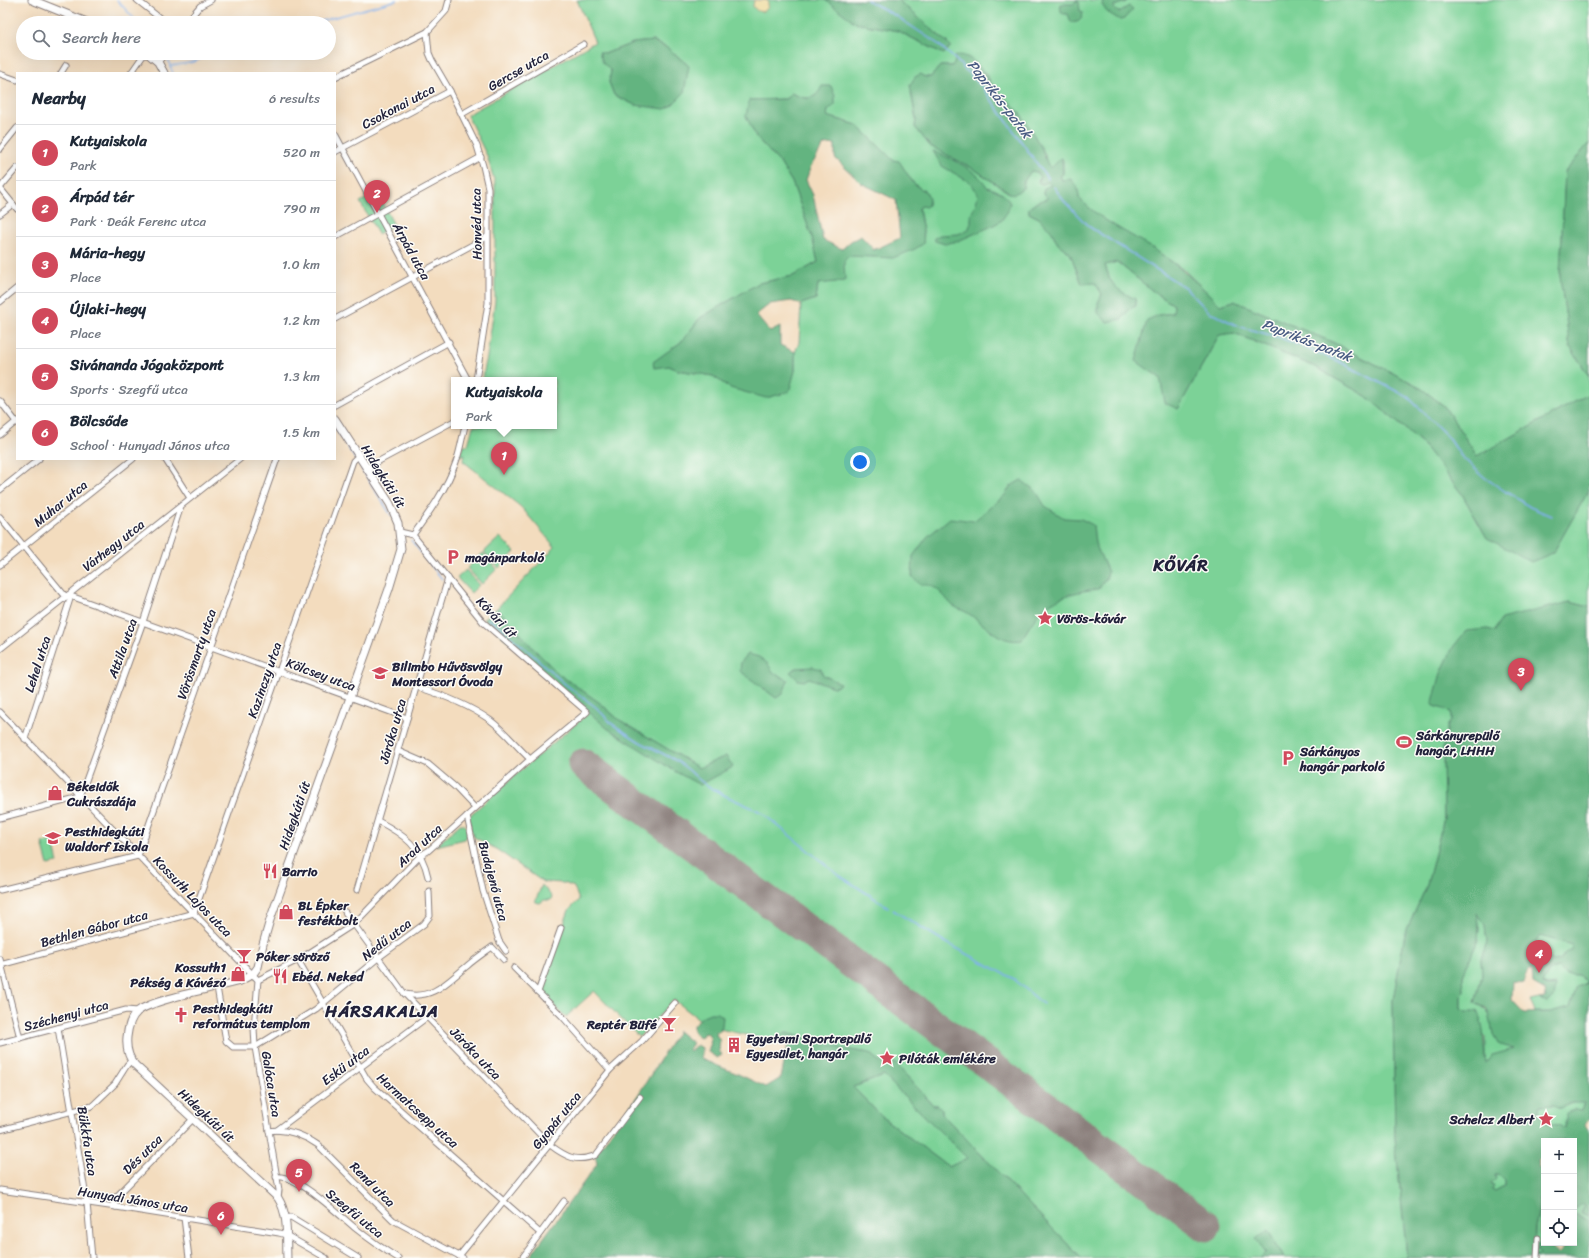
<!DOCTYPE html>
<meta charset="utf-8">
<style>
:root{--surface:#fff;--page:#f6f6f7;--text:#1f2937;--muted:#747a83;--line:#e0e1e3;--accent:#d1495b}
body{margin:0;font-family:Sriracha,sans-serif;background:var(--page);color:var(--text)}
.controls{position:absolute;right:12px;bottom:12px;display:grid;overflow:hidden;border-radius:0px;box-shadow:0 4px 16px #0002}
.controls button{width:36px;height:36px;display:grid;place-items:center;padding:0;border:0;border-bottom:1px solid var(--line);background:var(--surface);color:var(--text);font:20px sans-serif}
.you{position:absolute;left:860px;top:462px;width:14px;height:14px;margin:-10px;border:3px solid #fff;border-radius:50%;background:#1a73e8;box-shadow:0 0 0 6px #1a73e833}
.badge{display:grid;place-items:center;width:26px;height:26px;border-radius:50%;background:var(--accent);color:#fff;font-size:13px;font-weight:700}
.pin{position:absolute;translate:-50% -33px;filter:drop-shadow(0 1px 2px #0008)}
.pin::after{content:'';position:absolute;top:21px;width:14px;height:12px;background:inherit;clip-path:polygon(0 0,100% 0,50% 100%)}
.popup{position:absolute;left:451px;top:377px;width:106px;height:52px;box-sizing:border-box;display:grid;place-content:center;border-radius:0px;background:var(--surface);filter:drop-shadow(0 1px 3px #0005);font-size:13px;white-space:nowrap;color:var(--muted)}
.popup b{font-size:15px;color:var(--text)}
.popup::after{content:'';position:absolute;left:50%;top:100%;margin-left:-8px;border:8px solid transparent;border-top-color:var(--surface)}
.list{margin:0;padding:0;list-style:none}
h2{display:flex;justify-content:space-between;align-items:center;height:52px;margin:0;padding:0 16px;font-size:17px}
h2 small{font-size:13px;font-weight:400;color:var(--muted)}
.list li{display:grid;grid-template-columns:26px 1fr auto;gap:12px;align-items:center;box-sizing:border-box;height:56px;padding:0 16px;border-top:1px solid var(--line)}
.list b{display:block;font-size:15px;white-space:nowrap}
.list p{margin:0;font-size:13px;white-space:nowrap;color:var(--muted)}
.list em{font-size:13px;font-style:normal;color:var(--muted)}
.icon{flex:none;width:22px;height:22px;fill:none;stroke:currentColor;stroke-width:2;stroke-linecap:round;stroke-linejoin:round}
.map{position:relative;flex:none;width:1589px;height:1258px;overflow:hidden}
.search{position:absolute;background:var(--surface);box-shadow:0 4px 16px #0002;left:16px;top:16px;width:320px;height:44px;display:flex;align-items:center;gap:10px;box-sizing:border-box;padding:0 14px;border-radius:22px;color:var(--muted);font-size:15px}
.panel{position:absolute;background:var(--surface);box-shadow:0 4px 16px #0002;left:16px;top:72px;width:320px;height:388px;border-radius:0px}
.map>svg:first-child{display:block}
.green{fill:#7bd297;stroke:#4e7a69;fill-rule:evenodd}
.forest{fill:#64b480;stroke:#436b5e;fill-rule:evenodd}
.sand{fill:#eeda9e;stroke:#887e6c}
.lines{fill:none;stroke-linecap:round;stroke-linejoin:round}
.stream{stroke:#81b1ec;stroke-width:1.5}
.runway{stroke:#8a7f7c;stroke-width:31}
.minor-casing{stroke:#8a7f7c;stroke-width:7}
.secondary-casing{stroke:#8a7f7c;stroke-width:9}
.minor{stroke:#fff;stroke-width:5}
.secondary{stroke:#fff;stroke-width:7}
.labels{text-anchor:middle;stroke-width:3;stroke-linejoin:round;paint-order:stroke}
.street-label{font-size:13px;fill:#22223b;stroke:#fdfcf7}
.poi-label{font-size:13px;font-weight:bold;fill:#22223b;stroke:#fdfcf7;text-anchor:start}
.water-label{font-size:14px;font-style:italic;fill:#485b82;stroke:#fdfcf7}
.district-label{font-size:17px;font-weight:bold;letter-spacing:1px;fill:#22223b;stroke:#fdfcf7}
</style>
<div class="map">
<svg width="1589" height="1258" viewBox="0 0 1589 1258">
<rect width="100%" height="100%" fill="#fdfcf7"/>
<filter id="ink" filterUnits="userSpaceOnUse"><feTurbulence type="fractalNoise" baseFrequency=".025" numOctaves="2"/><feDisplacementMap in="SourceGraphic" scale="8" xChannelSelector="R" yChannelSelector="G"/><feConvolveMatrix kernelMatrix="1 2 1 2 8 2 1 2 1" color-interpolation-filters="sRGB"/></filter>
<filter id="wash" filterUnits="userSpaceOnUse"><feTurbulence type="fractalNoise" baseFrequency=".012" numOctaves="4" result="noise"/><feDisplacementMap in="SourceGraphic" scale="16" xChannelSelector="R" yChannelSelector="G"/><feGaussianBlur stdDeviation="0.9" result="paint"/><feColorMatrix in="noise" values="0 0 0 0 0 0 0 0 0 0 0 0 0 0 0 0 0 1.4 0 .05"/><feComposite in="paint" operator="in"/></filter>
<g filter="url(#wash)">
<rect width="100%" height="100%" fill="#f3dcbe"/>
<g class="green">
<path d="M577 0H830L856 23 898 31 944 54 951 46 898 0H1589V143L1565 172 1560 276 1570 347 1589 376V394L1477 456 1444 406 1418 386 1332 342 1234 301 1220 305 1185 271 1154 249 1115 227 1091 210 1079 198 1078 189 1062 180 1060 176 1063 174V160L1061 158 1051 169 1046 162 1045 154 1020 114 993 86 985 72 955 62 952 66H940L931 77H925L911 93 916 119 915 127 930 146 974 169 1009 193 1023 188 1024 181 1031 171 1037 172 1041 177 1038 181 1042 184 1048 182 1051 185 1047 187 1049 198 1037 202 1029 208V213L1039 218 1052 232 1058 244 1070 253 1082 284 1095 282 1102 294 1098 303 1122 319 1129 309 1136 306 1135 299 1116 289 1110 279 1105 265 1117 262 1154 292 1174 305 1173 313 1159 315 1160 378 1178 409 1219 335 1234 333 1313 366 1366 396 1421 442 1462 494 1487 538 1553 553 1589 490V607L1570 602 1495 631 1487 629 1433 705 1451 712V721L1448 725 1443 748 1444 818 1427 885 1405 934 1393 1000 1395 1138 1407 1258H1284L1268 1231 1259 1239 1266 1252 1260 1258H1081L942 1114V1109L938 1105H933L896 1064 891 1063 886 1065 881 1063 869 1053 845 1049 788 1044 724 1030 700 1020 674 1000 639 1037 594 991 566 1017 540 992 569 910 579 900 574 887 564 883 543 882 496 849 474 837 471 830 469 816 533 760 590 712 607 728 700 785 726 756 699 768 618 719 600 703 560 675 532 647 497 608 555 547 521 507 463 461 465 454 459 456 463 445H468L473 426H554V380H482L487 357 495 301V183L487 156 467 115 595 42ZM653 41 669 49 689 66 635 105 614 95 609 82 611 71 603 63 599 52 607 53 633 43ZM791 93C802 98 809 101 819 93L828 110 827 116 857 125 893 160 899 162 914 184 927 193 922 206 919 208 924 236 849 256 818 284 816 299 801 304 799 343 795 352V371L730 388 713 376 678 370 669 366 653 363 681 342 700 318 759 283 793 276 818 262 812 237 792 182 780 163 756 137 749 100 786 99Z"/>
<polygon points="377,193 394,225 378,234 360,202"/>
<polygon points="500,537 515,552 499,568 484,552"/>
<polygon points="483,553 497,569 482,584 467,568"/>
<polygon points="466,570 479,585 471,593 457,578"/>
<path d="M460 824H463C468 826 468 831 467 836L465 839 436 846Z"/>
<polygon points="53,841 58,863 48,865 42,843"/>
<polygon points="542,885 552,897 551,900 544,900 540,903 535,902"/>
<path d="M1475 912 1485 925 1487 942 1481 959 1482 975 1475 1003C1493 1011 1490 1017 1493 1034L1534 1039 1485 1064V1036L1466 1011 1461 1008V997L1464 992 1463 975 1478 939 1479 928Z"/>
<polygon points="1540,936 1546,937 1588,947 1565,953 1560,960 1552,961 1547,956 1536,952 1533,945"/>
<polygon points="1558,968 1565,974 1578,975 1588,983 1577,987 1570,1007 1550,1012 1535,1012 1530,1001 1539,999 1547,1003 1547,986 1542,984 1550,970"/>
<polygon points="884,1076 968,1158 949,1167 882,1117 853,1087"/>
<polygon points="1585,1102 1582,1110 1566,1120 1564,1129 1559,1125 1546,1123 1538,1113 1539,1106 1554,1105 1560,1108 1572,1103"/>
<polygon points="1495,1175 1498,1175 1504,1181 1504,1186 1495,1191 1493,1190 1491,1184"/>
<polygon points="1539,1198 1542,1198 1544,1215 1541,1216 1539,1233 1544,1240 1544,1243 1548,1243 1544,1244 1540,1254 1534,1258 1535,1227 1538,1216"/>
<polygon points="1582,1203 1585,1205 1581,1212 1589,1216 1589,1222 1574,1213 1574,1207 1575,1209"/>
</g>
<g class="forest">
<polygon points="825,0 898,0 951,46 944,54 898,31 856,23"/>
<polygon points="1103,0 1128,0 1126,2 1114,6 1115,10 1119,12 1129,6 1133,9 1124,19 1120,20 1107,12 1102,5"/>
<path d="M1076 1 1079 2 1080 11 1083 12C1083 19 1078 24 1071 22L1068 14C1067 14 1065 14 1064 14 1060 13 1060 6 1061 4H1073Z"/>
<polygon points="653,41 669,49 689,66 684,93 671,106 665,109 635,105 614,95 609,82 611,71 603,63 599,52 607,53 633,43"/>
<path d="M959 55C976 56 984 75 994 86 1002 96 1012 103 1020 113 1028 123 1034 136 1041 147 1045 154 1045 163 1051 168L1061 158H1062L1063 174 1060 176 1062 180 1071 179 1078 189 1079 198C1103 223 1127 231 1155 250 1179 266 1199 284 1220 305L1234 301 1332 342 1418 386 1444 406 1477 456 1589 394V490L1553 553 1531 562 1487 538 1462 494 1421 442 1366 396 1313 366 1234 333 1219 335 1178 409 1165 403 1160 378 1136 361 1147 320 1159 315 1173 313 1174 305 1154 292 1117 262 1105 265C1111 286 1116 289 1135 299L1136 306 1129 309 1122 319 1107 322 1098 313V303L1102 294 1095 283 1082 284 1070 253 1058 244 1052 232 1039 218 1029 213V208L1037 202 1048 198 1043 193 1044 188 1051 185 1048 182 1042 184 1038 182 1041 177 1037 172 1031 171 1024 181 1023 188 1013 195 974 169 930 146 915 127 916 119 910 85 915 77 921 74 925 77H931L940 66H952L955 62 954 57Z"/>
<path d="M822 86H831L835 96V105L828 110 827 116 857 125 893 160 899 161 914 184 927 193 929 198 928 205 926 207 922 206 919 208C920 221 925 232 923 244L915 249 893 258 849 256 844 261 845 281 818 284 816 299 801 304 791 301 770 304 756 315 770 332 780 327V345L795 352V371L789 392 766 398 730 388 713 376 678 370 669 366 654 368 653 362 681 342 700 318 759 283 793 276 818 262 812 237 792 182 780 163 756 137 746 116 749 100 786 99 791 93C805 99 814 103 822 86ZM835 144V158L861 183 896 200 900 238 874 250 861 236 851 241 842 249 823 240 813 195 806 180 811 166 824 145Z"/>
<polygon points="1589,143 1589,376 1570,347 1560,276 1565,172"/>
<path d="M933 151C951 159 977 169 987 187 997 190 1004 193 1010 203L1008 211 1001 221 990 227 958 241 945 244 935 241 934 238 940 235 958 234 968 230 971 223V215L976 203 978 194 971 183 942 166Z"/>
<path d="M1021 480 1036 491 1045 506 1064 518 1081 519 1093 525 1095 543 1108 572 1106 579 1098 589C1059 593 1039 605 1022 640 1000 644 986 625 969 614 964 610 957 609 952 605 947 600 942 592 935 588 924 581 923 590 912 576L913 556 927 537 950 518 974 521 1005 495 1011 486Z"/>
<path d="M1570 602 1589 607V1119L1585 1125 1589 1129V1216L1581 1212 1585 1205 1583 1203 1575 1209 1574 1207V1141H1544V1152L1537 1161 1539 1168 1544 1167V1206L1542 1198H1539L1538 1216 1535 1227 1534 1257 1540 1254 1537 1251 1538 1244C1542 1243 1547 1244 1549 1247L1551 1246 1558 1254 1569 1243H1574V1213L1589 1222V1258H1407L1395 1138 1393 1000 1405 934 1427 885 1444 818 1443 748 1448 725 1451 721V712L1432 705 1441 673 1453 647 1466 631 1487 629 1495 631 1501 619ZM1476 913 1485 925 1487 942 1481 959 1482 975 1475 1003 1486 1008 1489 1013 1493 1034 1498 1044 1514 1049 1492 1055 1486 1063C1482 1045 1487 1030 1477 1011H1466L1461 1008V997L1464 992 1463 975 1478 940 1479 928ZM1540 936 1572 945V950L1565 953 1560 960 1552 961 1542 951 1536 952 1533 945ZM1558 968 1565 974 1578 975 1588 983 1577 987 1570 1007 1550 1012 1524 1013 1512 1000 1513 982 1523 983 1528 970H1532L1533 983 1545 990 1546 998 1539 999 1547 1003 1554 998 1556 985 1547 986 1542 984 1550 970ZM1572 1103H1585L1582 1110 1576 1109 1566 1113V1120L1564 1129 1559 1125 1546 1123 1544 1118 1538 1113 1539 1106 1554 1105 1560 1108ZM1495 1175H1498L1504 1181V1186L1495 1191 1492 1189 1494 1185 1491 1184 1492 1182 1496 1180Z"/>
<polygon points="497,608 532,647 560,675 600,703 618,719 699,768 726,756 733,767 700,785 676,772 607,728 483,619"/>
<polygon points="748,654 759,657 767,663 774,673 788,680 783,694 776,698 740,671 741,662"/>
<polygon points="813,667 821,669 823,675 840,683 838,686 833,687 809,678 804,681 798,680 790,672 796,668"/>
<path d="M710 1013H718L723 1017 722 1026 719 1032H716L717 1037 720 1040 719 1051 722 1055 717 1058 708 1052C710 1045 713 1038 707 1033L703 1034 701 1038 698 1037 693 1032V1025L703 1016Z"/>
<path d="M678 1031 693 1043 689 1049 690 1051 697 1045 702 1048 701 1059 738 1074 766 1087 781 1078 788 1044 779 1040 781 1034 787 1033 845 1049 869 1053 881 1063 886 1065 891 1063 896 1064 933 1105H938L942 1109V1114L1081 1258H529L597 1164 595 1155 638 1095ZM884 1076 967 1158 949 1167 882 1117 853 1087Z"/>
<polygon points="1268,1230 1284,1258 1260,1258 1266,1252 1256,1240"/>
</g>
<path class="sand" d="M754 0H767C772 10 759 17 753 6Z"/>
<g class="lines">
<g class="stream">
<polyline points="117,0 138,23"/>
<polyline points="867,0 896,16 938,44 957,61 983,88 1048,179"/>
<polyline points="314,23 397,0"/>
<path d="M167 54 170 66C187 63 196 64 210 53"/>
<polyline points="170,66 173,73"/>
<polyline points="1054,187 1064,201 1088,226 1186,288 1208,311 1238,326 1281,338 1338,361 1408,397 1449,438 1461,456 1484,477 1506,492 1530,507 1551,516"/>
<polyline points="335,427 391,515"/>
<polyline points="411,540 442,579"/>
<polyline points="488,619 502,628 506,633 526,649 565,684 597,708 612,724 640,742 677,761 690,771 697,778 706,785 726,796 761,812 837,874 888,907"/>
<polyline points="893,910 945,942 1014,979 1043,1004"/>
</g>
<polyline class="runway" points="583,764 1206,1226"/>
</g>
</g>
<g filter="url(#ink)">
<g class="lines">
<defs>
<g id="minor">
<polyline points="137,0 166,23"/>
<polyline points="186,23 200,6 211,0"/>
<polyline points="427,32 429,53 432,60 450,91 477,146 483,166 488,188 488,303 476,380"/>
<polyline points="158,62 166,53"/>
<polyline points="61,73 66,65"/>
<polyline points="131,73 145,53"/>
<polyline points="0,74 17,80"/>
<polyline points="335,77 427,32 446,11 449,0"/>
<polyline points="462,114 584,44"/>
<polyline points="335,134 468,380"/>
<polyline points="0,149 17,128"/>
<polyline points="335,152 450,91"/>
<polyline points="0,188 17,209"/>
<polyline points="0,188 17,168"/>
<polyline points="0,214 13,204"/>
<polyline points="335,237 481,157"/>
<polyline points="0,302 17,288"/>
<polyline points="335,319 487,237"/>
<polyline points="0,401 17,423"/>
<polyline points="335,405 449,342"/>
<polyline points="0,435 17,421"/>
<polyline points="165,459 190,498"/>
<polyline points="366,468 454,421"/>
<polyline points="0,490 39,459"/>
<polyline points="0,517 66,597"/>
<path d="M413 535C429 513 447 488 456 462 460 451 462 438 465 426"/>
<polyline points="0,565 133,459"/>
<polyline points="68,595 407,718"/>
<polyline points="0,649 240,459"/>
<path d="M417 687C443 695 467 704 490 720 505 731 517 747 530 759"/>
<polyline points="0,712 258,980 254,1028 255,1047 279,1190 278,1198"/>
<polyline points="25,739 71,596"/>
<polyline points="398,751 428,764 455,787 475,808"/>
<polyline points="80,797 143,622 181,506"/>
<polyline points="467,816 483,891 499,941 506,951"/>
<polyline points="0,818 80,797"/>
<path d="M378 821C403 834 422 847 428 877"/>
<polyline points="138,856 277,459"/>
<polyline points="0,890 138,856"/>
<polyline points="357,890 448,578"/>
<path d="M345 912 404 993 550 1145C566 1157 577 1163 596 1155L640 1097"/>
<polyline points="194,913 353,461 358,456"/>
<polyline points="0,959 20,1038"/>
<polyline points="298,960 367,1079 374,1087 540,1233"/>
<polyline points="0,965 194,913"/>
<polyline points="514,968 562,1016 610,1070"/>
<polyline points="258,980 298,960 354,924 421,855 428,851 528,761 587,712 483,622 413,535 400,532"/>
<polyline points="217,987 226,1041 233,1047 255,1047 316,1009 378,958 424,924 430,916 429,891"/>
<polyline points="538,992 561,928"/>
<path d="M405 994C433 1000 447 982 467 966 475 959 484 953 492 947L504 960"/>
<polyline points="58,1028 87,1203 92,1258"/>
<polyline points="0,1043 126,1010 138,1011"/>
<polyline points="0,1130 92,1106 115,1084 127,1065 131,1061"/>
<polyline points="277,1130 426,1018"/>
<path d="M269 1131C287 1128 303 1135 318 1145L393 1220 463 1258"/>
<path d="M276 1177C296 1173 339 1215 355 1228 369 1239 383 1249 398 1258"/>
<polyline points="0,1190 116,1207 279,1233 286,1235 326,1258"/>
<polyline points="116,1207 113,1202 114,1199 193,1119"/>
<polyline points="184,1218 189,1258"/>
<polyline points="285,1218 291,1217 358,1258"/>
<polyline points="459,1256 610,1070 642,1041 675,1003"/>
<polyline points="522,1258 564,1201"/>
<polyline points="1537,1258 1538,1238"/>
</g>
<g id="secondary">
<polyline points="32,0 89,23"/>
<polyline points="147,53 158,62 164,73"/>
<path d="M287 1258C286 1238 289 1215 278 1198L135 1065C128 1057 126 1048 127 1037 128 1028 130 1018 137 1012 150 1000 219 987 240 981L253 974 258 967 263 944 270 920 389 589 401 549 398 523 390 504 335 419"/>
</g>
</defs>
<use href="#minor" class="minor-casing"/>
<use href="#secondary" class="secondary-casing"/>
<use href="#minor" class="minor"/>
<use href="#secondary" class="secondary"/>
</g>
</g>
<defs>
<symbol id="parking-bare" viewBox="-9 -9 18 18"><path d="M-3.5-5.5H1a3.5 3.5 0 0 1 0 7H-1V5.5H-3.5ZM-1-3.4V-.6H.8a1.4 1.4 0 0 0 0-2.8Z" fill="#d1495b" stroke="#fdfcf7" stroke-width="2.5" paint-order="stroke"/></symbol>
<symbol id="sight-bare" viewBox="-9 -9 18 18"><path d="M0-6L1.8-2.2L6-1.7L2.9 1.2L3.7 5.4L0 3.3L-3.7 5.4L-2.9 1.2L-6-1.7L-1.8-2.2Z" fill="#d1495b" stroke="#fdfcf7" stroke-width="2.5" paint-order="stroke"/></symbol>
<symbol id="school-bare" viewBox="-9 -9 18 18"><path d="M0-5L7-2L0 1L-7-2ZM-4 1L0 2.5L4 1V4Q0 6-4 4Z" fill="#d1495b" stroke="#fdfcf7" stroke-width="2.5" paint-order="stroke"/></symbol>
<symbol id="stadium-bare" viewBox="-9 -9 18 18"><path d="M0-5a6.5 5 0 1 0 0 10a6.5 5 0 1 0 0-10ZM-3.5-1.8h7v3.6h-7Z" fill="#d1495b" stroke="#fdfcf7" stroke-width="2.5" paint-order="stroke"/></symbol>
<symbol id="shop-bare" viewBox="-9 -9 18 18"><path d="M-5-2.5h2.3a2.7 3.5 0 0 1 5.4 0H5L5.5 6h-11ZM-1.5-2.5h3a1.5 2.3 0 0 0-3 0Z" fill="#d1495b" stroke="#fdfcf7" stroke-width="2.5" paint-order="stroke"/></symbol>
<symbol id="restaurant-bare" viewBox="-9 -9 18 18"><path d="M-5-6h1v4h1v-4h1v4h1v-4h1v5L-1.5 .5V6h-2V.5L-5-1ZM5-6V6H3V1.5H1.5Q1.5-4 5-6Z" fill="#d1495b" stroke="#fdfcf7" stroke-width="2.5" paint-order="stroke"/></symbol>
<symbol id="bar-bare" viewBox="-9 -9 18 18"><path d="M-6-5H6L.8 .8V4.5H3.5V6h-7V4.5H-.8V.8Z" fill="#d1495b" stroke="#fdfcf7" stroke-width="2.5" paint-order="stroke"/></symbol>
<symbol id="church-bare" viewBox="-9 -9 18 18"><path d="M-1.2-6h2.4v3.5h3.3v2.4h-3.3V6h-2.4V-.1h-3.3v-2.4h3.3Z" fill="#d1495b" stroke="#fdfcf7" stroke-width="2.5" paint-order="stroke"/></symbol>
<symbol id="building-bare" viewBox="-9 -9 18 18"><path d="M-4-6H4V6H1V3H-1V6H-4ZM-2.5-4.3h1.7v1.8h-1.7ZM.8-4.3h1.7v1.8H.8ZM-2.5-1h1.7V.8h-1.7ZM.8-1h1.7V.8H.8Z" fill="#d1495b" stroke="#fdfcf7" stroke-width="2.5" paint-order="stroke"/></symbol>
</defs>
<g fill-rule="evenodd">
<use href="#parking-bare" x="442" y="546" width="22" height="22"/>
<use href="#sight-bare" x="1034" y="607" width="22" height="22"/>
<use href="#school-bare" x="369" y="662" width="22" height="22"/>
<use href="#stadium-bare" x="1393" y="731" width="22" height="22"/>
<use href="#parking-bare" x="1277" y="747" width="22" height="22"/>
<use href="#shop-bare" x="44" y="782" width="22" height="22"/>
<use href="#school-bare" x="42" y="827" width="22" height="22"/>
<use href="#restaurant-bare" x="259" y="860" width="22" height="22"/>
<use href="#shop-bare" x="275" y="901" width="22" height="22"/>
<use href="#bar-bare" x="233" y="945" width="22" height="22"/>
<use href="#shop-bare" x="227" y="963" width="22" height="22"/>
<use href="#restaurant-bare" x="269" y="965" width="22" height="22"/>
<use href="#church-bare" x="170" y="1004" width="22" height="22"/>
<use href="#bar-bare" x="658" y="1013" width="22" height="22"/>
<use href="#building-bare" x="723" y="1034" width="22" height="22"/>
<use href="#sight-bare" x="876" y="1047" width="22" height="22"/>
<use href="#sight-bare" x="1535" y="1108" width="22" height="22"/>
</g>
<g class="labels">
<g class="street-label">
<text transform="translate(518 70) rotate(-30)" y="5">Gercse utca</text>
<text transform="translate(398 106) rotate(-28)" y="5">Csokonai utca</text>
<text transform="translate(476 224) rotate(-91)" y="5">Honvéd utca</text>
<text transform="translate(412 251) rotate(61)" y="5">Árpád utca</text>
<text transform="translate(384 476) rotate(58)" y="5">Hidegkúti út</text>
<text transform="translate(60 503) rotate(-39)" y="5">Muhar utca</text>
<text transform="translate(113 545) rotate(-38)" y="5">Várhegy utca</text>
<text transform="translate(497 617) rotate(46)" y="5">Kővári út</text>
<text transform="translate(122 648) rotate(-70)" y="5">Attila utca</text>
<text transform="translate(196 654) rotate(-71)" y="5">Vörösmarty utca</text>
<text transform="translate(37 664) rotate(-72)" y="5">Lehel utca</text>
<text transform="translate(321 674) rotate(20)" y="5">Kölcsey utca</text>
<text transform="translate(264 680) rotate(-71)" y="5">Kazinczy utca</text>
<text transform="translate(392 731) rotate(-74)" y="5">Járóka utca</text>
<text transform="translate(294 815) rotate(-71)" y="5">Hidegkúti út</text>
<text transform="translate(419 845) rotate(-43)" y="5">Arad utca</text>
<text transform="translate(494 881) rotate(75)" y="5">Budajenő utca</text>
<text transform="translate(193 896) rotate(46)" y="5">Kossuth Lajos utca</text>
<text transform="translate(94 928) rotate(-15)" y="5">Bethlen Gábor utca</text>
<text transform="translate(386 939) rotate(-38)" y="5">Nedű utca</text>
<text transform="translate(66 1015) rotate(-15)" y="5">Széchenyi utca</text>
<text transform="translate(476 1053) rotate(46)" y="5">Járóka utca</text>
<text transform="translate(345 1065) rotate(-37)" y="5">Eskü utca</text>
<text transform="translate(272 1084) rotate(81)" y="5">Galóca utca</text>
<text transform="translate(418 1110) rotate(42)" y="5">Harmatcsepp utca</text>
<text transform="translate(207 1115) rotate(43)" y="5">Hidegkúti út</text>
<text transform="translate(556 1120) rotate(-51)" y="5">Gyopár utca</text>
<text transform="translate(88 1141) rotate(81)" y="5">Bükkfa utca</text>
<text transform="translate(142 1154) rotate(-45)" y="5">Dés utca</text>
<text transform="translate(373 1184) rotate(45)" y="5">Rend utca</text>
<text transform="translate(133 1199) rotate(9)" y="5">Hunyadi János utca</text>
<text transform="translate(355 1213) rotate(39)" y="5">Szegfű utca</text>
</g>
<g class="poi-label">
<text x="465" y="562">magánparkoló</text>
<text x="1057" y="623">Vörös-kővár</text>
<text x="392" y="671">Bilimbo Hűvösvölgy<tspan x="392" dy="15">Montessori Óvoda</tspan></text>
<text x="1416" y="740">Sárkányrepülő<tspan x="1416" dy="15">hangár, LHHH</tspan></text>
<text x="1300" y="756">Sárkányos<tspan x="1300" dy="15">hangár parkoló</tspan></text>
<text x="67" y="791">Békeidők<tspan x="67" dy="15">Cukrászdája</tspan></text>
<text x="65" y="836">Pesthidegkúti<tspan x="65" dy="15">Waldorf Iskola</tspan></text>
<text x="282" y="876">Barrio</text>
<text x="298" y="910">BL Épker<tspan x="298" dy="15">festékbolt</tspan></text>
<text x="256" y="961">Póker söröző</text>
<text x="226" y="972" text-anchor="end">Kossuth1<tspan x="226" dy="15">Pékség &amp; Kávézó</tspan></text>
<text x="292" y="981">Ebéd. Neked</text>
<text x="193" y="1013">Pesthidegkúti<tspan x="193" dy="15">református templom</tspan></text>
<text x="657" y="1029" text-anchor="end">Reptér Büfé</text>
<text x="746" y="1043">Egyetemi Sportrepülő<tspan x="746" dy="15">Egyesület, hangár</tspan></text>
<text x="899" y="1063">Pilóták emlékére</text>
<text x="1534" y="1124" text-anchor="end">Schelcz Albert</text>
</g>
<g class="water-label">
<text transform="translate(1000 99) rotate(52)" y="5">Paprikás-patak</text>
<text transform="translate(1307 340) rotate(21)" y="5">Paprikás-patak</text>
</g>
<g class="district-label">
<text x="1181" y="571">KŐVÁR</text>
<text x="382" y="1017">HÁRSAKALJA</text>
</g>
</g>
</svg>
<div class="controls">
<button>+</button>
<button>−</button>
<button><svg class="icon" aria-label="locate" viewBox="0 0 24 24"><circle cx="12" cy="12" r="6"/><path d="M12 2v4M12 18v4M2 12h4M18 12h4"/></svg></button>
</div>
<div class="you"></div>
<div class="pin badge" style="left:504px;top:475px">1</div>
<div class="popup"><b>Kutyaiskola</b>Park</div>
<div class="pin badge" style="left:377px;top:213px">2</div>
<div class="pin badge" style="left:1521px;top:691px">3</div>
<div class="pin badge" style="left:1539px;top:973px">4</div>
<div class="pin badge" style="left:299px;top:1192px">5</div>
<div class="pin badge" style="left:221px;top:1235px">6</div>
<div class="search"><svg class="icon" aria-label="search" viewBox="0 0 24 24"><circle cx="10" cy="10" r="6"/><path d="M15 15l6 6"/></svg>Search here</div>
<section class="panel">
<h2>Nearby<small>6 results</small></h2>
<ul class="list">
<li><span class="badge">1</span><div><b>Kutyaiskola</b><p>Park</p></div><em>520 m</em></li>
<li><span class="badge">2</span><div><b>Árpád tér</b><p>Park · Deák Ferenc utca</p></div><em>790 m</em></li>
<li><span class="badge">3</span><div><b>Mária-hegy</b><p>Place</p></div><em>1.0 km</em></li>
<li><span class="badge">4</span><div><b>Újlaki-hegy</b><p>Place</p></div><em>1.2 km</em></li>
<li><span class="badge">5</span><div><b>Sivánanda Jógaközpont</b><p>Sports · Szegfű utca</p></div><em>1.3 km</em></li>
<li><span class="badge">6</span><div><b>Bölcsőde</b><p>School · Hunyadi János utca</p></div><em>1.5 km</em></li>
</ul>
</section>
</div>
